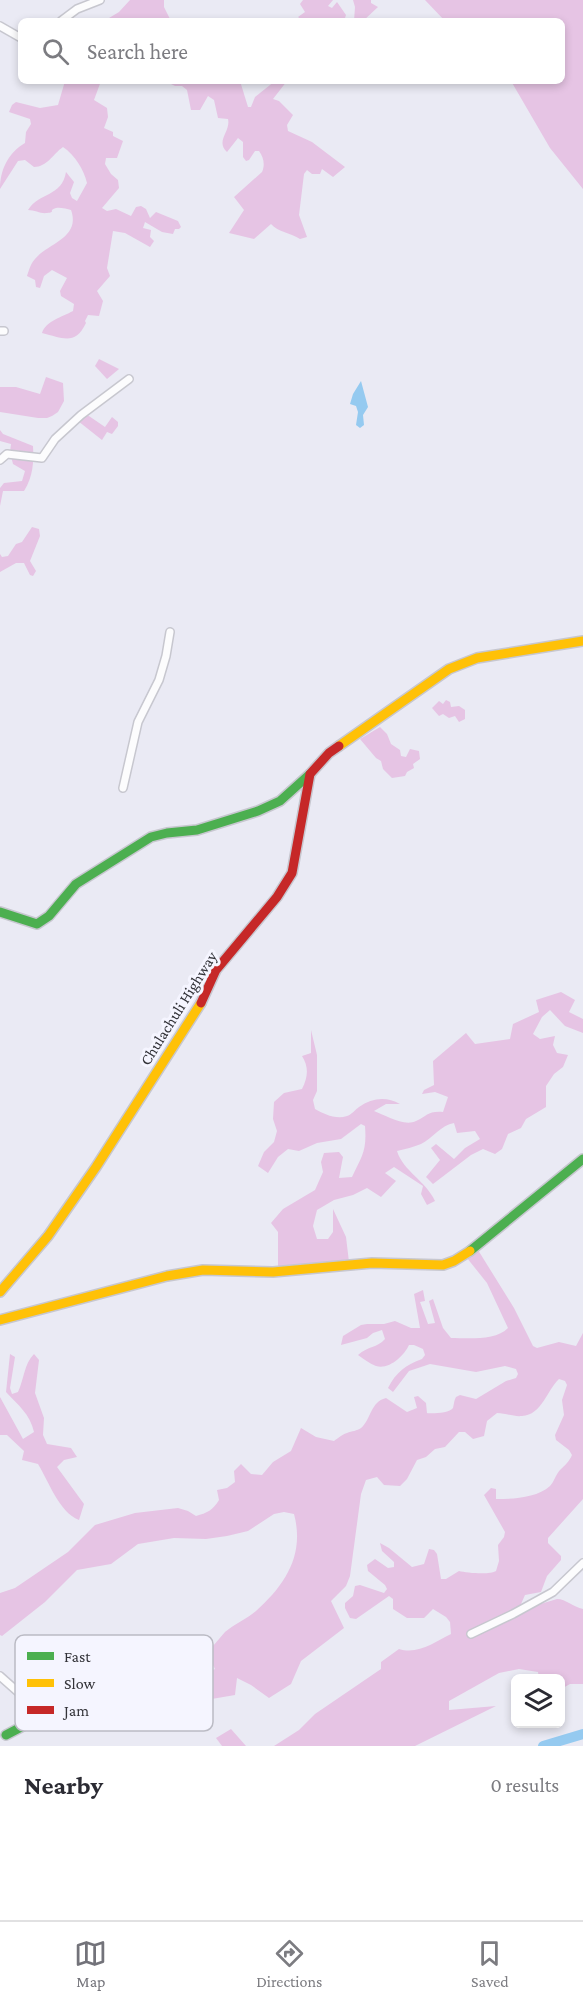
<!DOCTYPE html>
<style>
:root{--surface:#fff;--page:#f7f7f7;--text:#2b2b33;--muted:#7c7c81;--line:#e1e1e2;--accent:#73737a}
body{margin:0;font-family:"Crimson Pro",serif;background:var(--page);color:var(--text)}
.controls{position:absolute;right:18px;bottom:18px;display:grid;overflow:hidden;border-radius:9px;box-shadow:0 3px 9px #0003}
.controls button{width:54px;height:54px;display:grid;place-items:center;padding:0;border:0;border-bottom:2px solid var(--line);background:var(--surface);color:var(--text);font:30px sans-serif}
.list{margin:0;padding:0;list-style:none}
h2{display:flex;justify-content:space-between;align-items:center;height:78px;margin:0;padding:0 24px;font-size:26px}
h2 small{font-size:20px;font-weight:400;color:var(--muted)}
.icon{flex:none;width:33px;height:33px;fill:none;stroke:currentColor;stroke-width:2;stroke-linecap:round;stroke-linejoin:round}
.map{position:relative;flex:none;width:583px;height:1746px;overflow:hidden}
.search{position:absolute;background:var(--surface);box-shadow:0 3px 9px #0003;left:18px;right:18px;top:18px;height:66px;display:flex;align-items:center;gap:15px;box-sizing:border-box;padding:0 21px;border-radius:9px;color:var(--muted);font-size:22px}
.sheet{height:174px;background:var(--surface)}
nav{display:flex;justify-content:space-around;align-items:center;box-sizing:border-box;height:84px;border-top:2px solid var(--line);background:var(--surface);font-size:16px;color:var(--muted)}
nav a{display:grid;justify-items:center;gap:3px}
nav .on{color:var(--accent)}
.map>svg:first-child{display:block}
.green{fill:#e6c4e4}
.water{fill:#95caf0}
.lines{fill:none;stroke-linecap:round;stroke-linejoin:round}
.river{stroke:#95caf0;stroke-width:10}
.street-casing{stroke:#c7c7cf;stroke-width:10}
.fast-casing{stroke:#c7c7cf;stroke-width:12}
.slow-casing{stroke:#c7c7cf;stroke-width:12}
.jam-casing{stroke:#c7c7cf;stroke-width:12}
.street{stroke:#fcfcfd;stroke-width:7}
.fast{stroke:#4caf50;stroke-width:9}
.slow{stroke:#ffc107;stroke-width:9}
.jam{stroke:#c62828;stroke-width:9}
.labels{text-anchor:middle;stroke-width:6;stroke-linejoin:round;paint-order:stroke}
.street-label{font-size:16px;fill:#333339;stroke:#f5f5ff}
.key{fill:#f5f5ff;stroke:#bbbbc4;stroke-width:1.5}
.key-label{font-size:16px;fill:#333339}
</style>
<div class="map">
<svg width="583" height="1746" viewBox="0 0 583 1746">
<rect width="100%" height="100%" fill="#eaeaf4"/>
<g class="green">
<polygon points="130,0 164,0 164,7 171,21 104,21 119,12"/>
<polygon points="303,0 333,0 328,6 332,8 337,2 346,15 344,21 303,21 298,17 305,12 300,4"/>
<polygon points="353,0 371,0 371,3 378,7 363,21 354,21 355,7"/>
<polygon points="425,0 583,0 583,189 550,148 511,81 562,81 562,21 445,21"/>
<path d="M65 81H101L94 100 107 108 108 117 104 128 113 132V136L123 141 117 158H106L105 164 111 174 118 180 119 188 102 208 107 211 116 209 131 216 136 207 141 206 146 209 150 218 156 212 178 221 181 227 179 229H175L173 234 162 232 145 222 143 228 151 230 150 237 154 241 150 247 125 233 113 231 107 268 110 276 97 291 103 301 99 316 88 315 85 321 86 323C75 346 63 338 42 333 46 321 62 317 73 311L74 304 61 296 60 291 67 278 52 270 44 276 40 288 36 287 35 280 27 276C29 270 31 263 35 259 48 243 81 238 71 210 67 209 60 207 56 208 47 211 57 212 47 213 41 214 35 210 28 210 39 192 62 197 66 172L74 182 70 193 72 198 77 201 87 183C84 170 75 155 63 147 53 154 47 167 34 167L25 160 18 161 0 189C0 170 8 153 25 143L26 132 31 124 30 119 9 112 12 105 16 102 40 108 58 105Z"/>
<path d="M165 81H240L248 107H251L255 97 275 81H287L273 99 279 101 293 115 287 125 288 131 312 142 345 167 333 177 322 169 320 174H312L307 170 304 174 299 215 307 237 300 239C291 233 278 232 271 224L254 239 229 233 244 210 234 197 262 172C265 165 264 158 259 151H255L249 160 246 161 243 157V142L238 138 227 152C215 141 231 132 228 119L218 118 214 100 208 96 200 110H191L187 90 182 86H175Z"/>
<polygon points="99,359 119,369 107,379 95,366"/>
<polygon points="46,377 63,383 64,401 58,412 52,416 47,418 38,418 0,412 0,387 16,387 40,394"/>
<polygon points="86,414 105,427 112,417 118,422 118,426 112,434 107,432 102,440 78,421"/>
<path d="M0 430 3 434 33 446C34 462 33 477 24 491H3L0 506V488L4 483 22 481 25 471 13 464 10 452 11 444 0 441Z"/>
<polygon points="32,527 39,529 40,536 30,561 36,571 33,576 30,575 24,563 16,563 0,572 0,554 2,557 8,556 16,544 22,542"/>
<polygon points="446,700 450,702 451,707 459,706 465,710 465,719 459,722 455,716 449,718 443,714 439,716 432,708 439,701 443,704"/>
<polygon points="380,727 387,734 391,744 400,750 401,756 406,757 410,749 419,751 420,759 413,764 414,768 407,772 405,776 392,778 383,769 381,761 376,758 360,739"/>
<path d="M561 992 575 1000 569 1012 583 1019V1033L565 1026 550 1010 542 1017 533 1034 540 1039 555 1036 553 1045 557 1053 568 1055 563 1067 554 1074 546 1086V1107L526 1119 521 1128 508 1134 502 1149 495 1154 483 1149 471 1155 433 1184 426 1177 440 1160 431 1148 436 1144 454 1159 465 1148 480 1139 475 1131 457 1133 454 1123C441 1125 433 1138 421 1144 414 1147 405 1149 397 1151 403 1171 426 1181 435 1201L427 1205 421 1194 423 1186 394 1167 385 1173 396 1181 381 1197 367 1188 353 1195 334 1200 317 1210 313 1226 317 1239H328L333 1232V1209L346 1237 349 1262 278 1270V1232L271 1223 283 1209 315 1190 323 1172 321 1162 324 1153 339 1152 343 1157 339 1178 352 1177C362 1156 367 1151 365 1126L361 1124 341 1139 317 1143 299 1151 288 1149 278 1157 268 1173 258 1166 264 1152 274 1142 277 1131 273 1119 274 1102 284 1093 302 1089C308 1077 309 1067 302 1056L311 1053V1030L317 1055V1091L313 1100 315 1109C324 1114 336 1120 347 1116 351 1115 356 1109 359 1107 372 1098 386 1096 400 1104H386L374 1111C385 1115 404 1127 416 1121 428 1116 427 1111 443 1112L448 1097 435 1092 422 1094 424 1090 434 1085 433 1061 466 1033 475 1044 510 1039 513 1024 539 1012 536 1000Z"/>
<path d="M478 1250 514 1308 533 1346 537 1348 559 1342 576 1346 583 1333V1499L548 1538V1543L561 1556V1560L547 1576 541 1592 525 1595 521 1604 524 1609 557 1599C566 1599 573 1607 583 1609V1684H570L561 1689 560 1678H539L538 1672 519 1669 499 1673 449 1701V1710L496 1706 415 1746H274L299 1730 315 1714 381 1669V1662L399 1649C418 1655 435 1642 451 1634L450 1622 446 1617 433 1609 424 1618H407L393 1609V1599L389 1596 356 1619 350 1618 345 1608V1603L353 1596 355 1586 360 1585 384 1593 387 1589 385 1585 368 1571 367 1565 375 1559 388 1568 394 1567V1562L382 1551 380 1543 389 1548 412 1567 424 1564 429 1549 434 1550 437 1554 441 1579H446L459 1571C467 1573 490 1575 496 1571L499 1561 498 1545 504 1537 505 1532 484 1495 491 1488 496 1489V1499C513 1499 537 1498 550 1486 554 1482 556 1474 560 1470 565 1465 569 1462 572 1455L569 1450 556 1440 555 1435 564 1415 562 1400 567 1385 565 1381 559 1379C547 1390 542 1415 522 1416 514 1417 505 1413 497 1413L487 1421 484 1436 473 1439 465 1432H459L445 1447 435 1449 426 1457 417 1460 407 1479 400 1486 384 1485 377 1477 366 1480 361 1494 350 1576 346 1586 331 1601 344 1628 301 1661 291 1684 269 1698 251 1685 237 1678 235 1695 200 1701 175 1703 170 1691 215 1669 207 1653C213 1646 219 1639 225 1632 234 1624 247 1619 256 1611 285 1585 305 1555 294 1514L284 1512 274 1514 248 1531 227 1536 206 1539 174 1538 138 1544 111 1564 77 1570 45 1602 2 1636 0 1635V1593L15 1588 68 1552 95 1525 135 1513 178 1508 188 1511 196 1516C207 1513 213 1510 219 1500L217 1490 227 1488 235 1482 234 1471 241 1464 251 1474 262 1475 273 1462 291 1451 301 1428 316 1437 334 1441C338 1438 343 1434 347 1433 352 1431 357 1431 361 1428 371 1420 370 1402 386 1398L407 1412 417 1408 414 1397 418 1396 426 1403 427 1413C431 1414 450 1413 453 1408 454 1404 454 1400 456 1397L460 1395 476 1399 506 1381 516 1378 518 1374 516 1369 505 1366 476 1372 430 1364 409 1371 393 1392 388 1388C396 1372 406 1365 422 1359L425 1355 423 1349 414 1345H409C404 1356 389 1370 376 1366 370 1364 364 1359 358 1355 368 1346 377 1348 385 1339L382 1330 373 1333 367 1338 341 1345 343 1336 361 1325 367 1324H384L395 1321 411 1328H420L414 1294 423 1290 425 1301 420 1302 428 1324 435 1323 429 1301 433 1299 443 1328 451 1338C467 1338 496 1341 508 1328L487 1283 467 1258Z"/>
<path d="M10 1354 15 1357 10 1388 12 1394 18 1392C24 1379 24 1364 34 1354L39 1360 35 1393 44 1418 43 1435 47 1444 71 1448 77 1457 64 1460 57 1467 84 1504 79 1520C59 1512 49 1482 38 1464L22 1460 24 1451 7 1435H0V1397L23 1439 34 1432C30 1414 18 1405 6 1392Z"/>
<polygon points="231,1729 246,1746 222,1746 216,1738"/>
</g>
<polygon class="water" points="361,381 368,407 363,415 364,425 360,428 356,425 358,412 356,406 350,404 353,394"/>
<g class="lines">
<polyline class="river" points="543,1746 583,1734"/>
<defs>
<g id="street">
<polyline points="61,21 77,9 100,0"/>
<polyline points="0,26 21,38"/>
<polyline points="0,331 4,331"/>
<polyline points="0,460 7,454 42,458 55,439 81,415 129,379"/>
<polyline points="123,788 138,722 159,680 166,656 170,632"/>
<polyline points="471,1634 513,1614 553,1592 583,1563"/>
<polyline points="0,1676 44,1715"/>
</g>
<g id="fast">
<polyline points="0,912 37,924 49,916 76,884 151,837 167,833 197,830 258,811 280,801 310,774"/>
<polyline points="470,1251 583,1159"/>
<polyline points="6,1735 44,1715 140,1681 206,1649"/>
</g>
<g id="slow">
<polyline points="339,746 449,669 477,658 583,641"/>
<polyline points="0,1292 48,1236 96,1167 201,1003"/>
<polyline points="0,1320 167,1276 203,1270 273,1272 372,1263 443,1265 454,1261 470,1251"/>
</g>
<polyline id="jam" points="201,1003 216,970 277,897 292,873 310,774 329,753 339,746"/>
</defs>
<use href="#street" class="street-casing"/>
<use href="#fast" class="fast-casing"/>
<use href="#slow" class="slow-casing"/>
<use href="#jam" class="jam-casing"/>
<use href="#street" class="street"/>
<use href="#fast" class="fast"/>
<use href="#slow" class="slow"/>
<use href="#jam" class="jam"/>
</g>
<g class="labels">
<g class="street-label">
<text transform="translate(178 1008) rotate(-58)" y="6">Chulachuli Highway</text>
</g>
</g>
<rect x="15" y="1635" width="198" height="96" rx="9" class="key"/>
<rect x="27" y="1652" width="27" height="8" fill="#4caf50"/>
<rect x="27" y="1679" width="27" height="8" fill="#ffc107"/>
<rect x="27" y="1706" width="27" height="8" fill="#c62828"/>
<g class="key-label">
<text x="64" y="1662">Fast</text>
<text x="64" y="1689">Slow</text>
<text x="64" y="1716">Jam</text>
</g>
</svg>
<div class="controls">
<button><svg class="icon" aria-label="layers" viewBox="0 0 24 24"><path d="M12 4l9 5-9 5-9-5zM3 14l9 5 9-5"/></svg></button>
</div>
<div class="search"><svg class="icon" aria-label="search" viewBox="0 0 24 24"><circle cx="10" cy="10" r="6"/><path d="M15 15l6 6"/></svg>Search here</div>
</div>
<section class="sheet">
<h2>Nearby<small>0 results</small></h2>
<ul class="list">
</ul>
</section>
<nav>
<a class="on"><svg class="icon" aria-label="map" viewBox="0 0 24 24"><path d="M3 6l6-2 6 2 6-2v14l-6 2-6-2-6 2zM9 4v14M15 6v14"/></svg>Map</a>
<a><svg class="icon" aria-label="directions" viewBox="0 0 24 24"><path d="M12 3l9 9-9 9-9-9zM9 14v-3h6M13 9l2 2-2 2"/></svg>Directions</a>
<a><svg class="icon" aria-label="saved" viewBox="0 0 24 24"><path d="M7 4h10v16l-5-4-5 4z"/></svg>Saved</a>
</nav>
